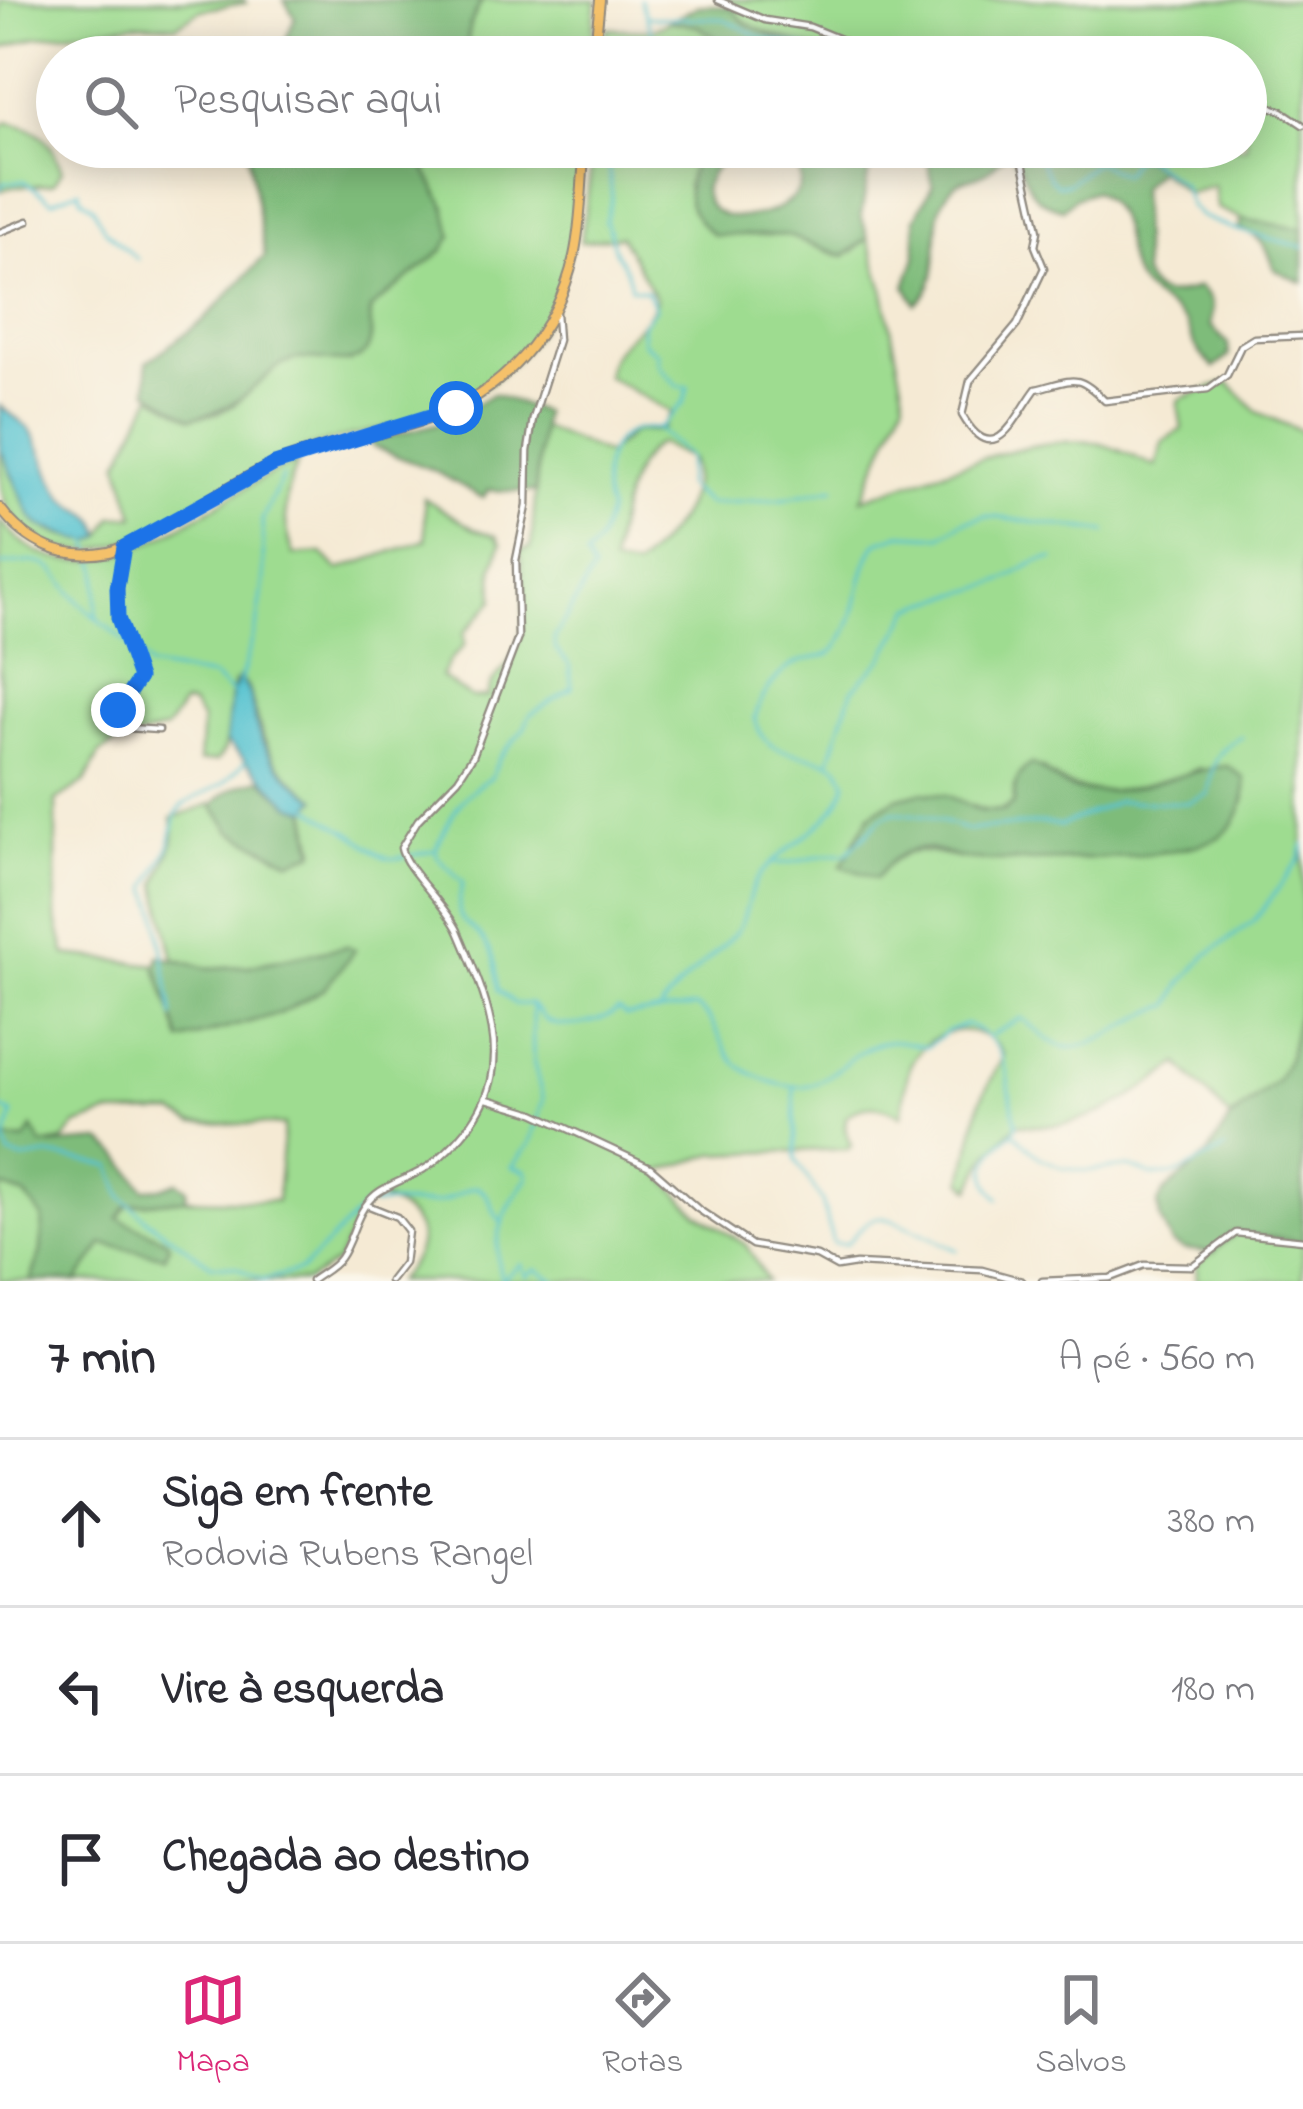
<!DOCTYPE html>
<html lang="pt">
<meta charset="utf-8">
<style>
:root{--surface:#fff;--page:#f2f2f3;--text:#2b2b33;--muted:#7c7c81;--line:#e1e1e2;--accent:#db2777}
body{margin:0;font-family:"Indie Flower",sans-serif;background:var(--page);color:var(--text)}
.stop{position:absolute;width:36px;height:36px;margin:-27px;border:9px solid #1a73e8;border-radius:50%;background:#fff}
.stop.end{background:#1a73e8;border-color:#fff;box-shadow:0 3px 12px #0008}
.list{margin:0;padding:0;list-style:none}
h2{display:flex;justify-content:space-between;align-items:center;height:156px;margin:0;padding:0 48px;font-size:51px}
h2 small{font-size:39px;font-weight:400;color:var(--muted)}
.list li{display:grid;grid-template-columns:78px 1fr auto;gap:36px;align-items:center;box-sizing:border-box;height:168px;padding:0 48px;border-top:3px solid var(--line)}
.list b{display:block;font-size:45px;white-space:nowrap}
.list p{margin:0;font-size:39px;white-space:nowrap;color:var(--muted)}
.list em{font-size:39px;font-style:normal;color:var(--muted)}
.icon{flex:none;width:66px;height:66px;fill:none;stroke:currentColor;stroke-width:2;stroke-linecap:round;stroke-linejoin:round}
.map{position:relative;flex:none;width:1303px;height:1281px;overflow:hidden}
.search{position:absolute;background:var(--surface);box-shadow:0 6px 30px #0003;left:36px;right:36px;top:36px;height:132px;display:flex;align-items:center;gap:30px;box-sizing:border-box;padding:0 42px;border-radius:66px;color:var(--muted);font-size:45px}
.sheet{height:660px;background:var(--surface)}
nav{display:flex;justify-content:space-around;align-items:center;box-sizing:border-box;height:168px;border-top:3px solid var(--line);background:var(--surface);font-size:33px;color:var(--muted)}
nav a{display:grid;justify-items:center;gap:6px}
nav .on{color:var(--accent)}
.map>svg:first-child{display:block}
.green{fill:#9edc90;stroke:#64845e;stroke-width:3;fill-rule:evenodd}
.forest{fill:#7ebc7a;stroke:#547452;stroke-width:3}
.water{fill:#57c3d0;stroke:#41777e;stroke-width:3}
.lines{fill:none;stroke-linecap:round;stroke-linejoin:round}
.stream{stroke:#57c3d0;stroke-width:3}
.street-casing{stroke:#908a80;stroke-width:9}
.primary-casing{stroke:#908a80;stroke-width:12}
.street{stroke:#fff;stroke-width:4.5}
.primary{stroke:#f5c16b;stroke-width:8}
.route{stroke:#1a73e8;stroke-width:15}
</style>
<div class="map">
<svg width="1303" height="1281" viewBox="0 0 1303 1281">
<rect width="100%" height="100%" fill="#fbf7ec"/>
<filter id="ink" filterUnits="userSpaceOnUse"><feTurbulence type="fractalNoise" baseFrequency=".00833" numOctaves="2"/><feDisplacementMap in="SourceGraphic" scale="24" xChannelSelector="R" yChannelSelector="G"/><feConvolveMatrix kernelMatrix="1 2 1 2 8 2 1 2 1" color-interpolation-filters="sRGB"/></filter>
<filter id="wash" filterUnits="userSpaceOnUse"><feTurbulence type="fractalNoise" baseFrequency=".004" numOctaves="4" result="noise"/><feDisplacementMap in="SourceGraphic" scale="48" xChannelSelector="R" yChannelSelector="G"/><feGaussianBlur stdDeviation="2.7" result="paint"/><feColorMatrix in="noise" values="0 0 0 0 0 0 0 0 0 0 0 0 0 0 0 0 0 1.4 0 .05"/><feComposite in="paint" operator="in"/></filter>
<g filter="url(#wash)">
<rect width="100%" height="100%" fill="#f5ead4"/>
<g class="green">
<polygon points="0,0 244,0 246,3 201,10 176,26 136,24 36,37 0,49"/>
<polygon points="482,0 596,0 591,57 465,57 470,25"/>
<polygon points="725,0 1303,0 1303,229 1247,221 1217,208 1214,186 1189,193 1182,190 1132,147 1246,147 1246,57 840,57 756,29 736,15"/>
<polygon points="670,21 697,26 718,39 720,47 710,57 604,57 607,29 652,30"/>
<path d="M7 122C43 131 48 136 62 170L54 183C35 188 17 183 0 191V127Z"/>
<path d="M431 147H581C576 223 571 303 515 361 445 433 366 422 281 458 217 486 109 583 41 540 0 511 0 499 0 449 28 500 30 548 102 536L113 517 135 516 119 463 152 395 191 418 218 413 235 404 280 364 294 358 350 362 371 337 370 309 378 299 442 251 426 171Z"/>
<path d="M594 147H697L687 186 714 234 786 235 837 255 853 252 868 238 883 287 905 399 862 499C924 479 1031 433 1096 443 1115 446 1137 460 1156 466L1163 442 1182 429 1178 403 1182 398 1228 382 1257 412 1303 432V991L1289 1057 1277 1081 1231 1118 1179 1064C1131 1100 1079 1135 1017 1124L987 1156 971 1189 963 1180 981 1099 1004 1055C983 1020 936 1024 914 1058 905 1071 905 1099 901 1116 883 1104 862 1102 846 1117L845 1129 852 1145 848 1149 714 1154 658 1172 697 1213 746 1245 767 1281H397C434 1242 425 1216 377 1197L359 1213 338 1261 307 1281H77L103 1244 165 1256 166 1240 117 1219 128 1205 186 1199 277 1201 284 1125 193 1123 174 1113 109 1114 77 1125 63 1141 42 1145 34 1135 25 1140 0 1139V520C86 627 207 495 298 462 282 494 282 521 294 555L322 553 338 570 426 540 424 498 474 529 496 536 501 544 493 569 494 600 464 633V646L450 660 441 677 472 698 487 697C490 680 497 678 507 665 531 630 524 590 520 550L531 548 541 427 607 454 634 431 662 430 671 412 606 376C612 335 646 334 656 299L621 236 581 242ZM659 443 691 459C704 500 663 542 635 568L612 564C616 528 626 463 659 443ZM234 682 247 686C266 743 263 761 317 799L307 810 315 850 290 861 231 831 211 804 172 818 174 840 157 884 174 959 207 968 249 966 348 946 354 951 324 989 281 1013 181 1041 158 965 66 955 56 916V801L85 782 100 753 116 743 166 729 183 704 192 705 202 721 199 762 217 761 225 749ZM1042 768C1080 807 1154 790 1199 768L1245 798C1239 812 1233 828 1219 836 1179 861 1018 863 967 859 936 857 917 841 888 864L854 844C862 834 866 820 875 811 888 799 933 792 950 797 973 804 991 821 1014 803V786Z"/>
<polygon points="0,1186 25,1195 43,1218 41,1251 31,1281 0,1281"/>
<polygon points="1236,1233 1303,1242 1303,1281 1197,1281 1196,1265"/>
</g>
<g class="forest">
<polygon points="284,0 482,0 470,25 465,57 288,57 286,39 295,18"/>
<polygon points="710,5 731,8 745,23 774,37 840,57 710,57 720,47 718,39 697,26 670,21 698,6"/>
<path d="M247 147H431L426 171 446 208 452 236 442 251 370 309C370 324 375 344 363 355 345 371 311 352 289 361 276 365 268 376 258 384 237 403 219 413 191 418L148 391 147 362 204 320 265 256Z"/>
<path d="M697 147H734L711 173 704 188C705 238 795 215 800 185 802 172 795 158 790 147H887L890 153 869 170 861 215 868 238 844 256 786 235H714C678 207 686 186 697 147Z"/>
<path d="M925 147H1063L1079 155C1111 141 1133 146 1159 169L1140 188 1143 274C1153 301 1175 297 1198 287 1213 300 1214 306 1210 325L1228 344 1229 356 1214 368C1208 361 1200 355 1195 346 1191 338 1190 327 1183 320 1171 305 1151 300 1139 283 1115 249 1136 218 1094 191L1075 198 1063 209C1016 198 1035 173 1007 152 1001 158 993 167 986 172 971 180 957 177 946 195 927 224 949 277 916 304L906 286 916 257 915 218 933 185Z"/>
<path d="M1241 219 1303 229V283L1274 269C1268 246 1261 237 1239 228Z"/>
<polygon points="493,394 543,412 535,492 488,490 483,498 433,470 373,447 370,441 448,421"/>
<path d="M1031 764C1046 770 1054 783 1070 788 1124 803 1177 770 1228 766L1244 778C1248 798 1239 822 1222 835 1187 860 1012 864 966 859 951 857 936 848 921 849 901 850 888 863 876 878L841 866 870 815 897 798 921 792 946 795 981 811H1004L1014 803C1014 786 1016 774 1031 764Z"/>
<path d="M261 779 290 805 307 810 314 853 290 861 231 831 213 805C226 789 242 783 261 779Z"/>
<polygon points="348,946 355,950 324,989 281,1013 181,1041 156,968 159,956 207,968 249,966"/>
<polygon points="1303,991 1303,1242 1236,1233 1229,1235 1214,1253 1184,1249 1172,1243 1160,1219 1158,1204 1163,1193 1208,1155 1229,1120 1277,1081 1289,1057"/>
<polygon points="32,1128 42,1145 102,1141 120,1156 144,1189 161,1188 177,1182 187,1188 186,1199 128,1205 118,1218 166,1240 169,1245 164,1256 103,1244 77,1281 31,1281 41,1251 43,1218 25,1195 0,1186 0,1139 25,1140"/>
</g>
<g class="water">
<path d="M0 406C9 414 21 419 30 430 46 450 50 490 72 504 88 515 98 516 102 536L94 541 79 540 40 526 31 517 0 449Z"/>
<path d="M239 678C252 691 252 707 256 724 264 757 290 781 317 799L307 810 290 805 226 741 231 696Z"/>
</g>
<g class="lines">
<g class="stream">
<polyline points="647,17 724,19 762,38 806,48 819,57"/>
<polyline points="637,57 654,39 640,0"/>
<path d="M881 147C899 154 968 155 984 147"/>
<polyline points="1032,147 1051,180 1058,185 1069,183 1096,162 1123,175 1135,157 1145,157 1182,185 1190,206 1200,216 1229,228 1303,247"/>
<polyline points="0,189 4,183 24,181 52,201 79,190 81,198 93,207 104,229 137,259"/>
<polyline points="658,429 689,457 686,486 709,504 783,499 835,488"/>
<polyline points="88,539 98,569 96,616"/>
<path d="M0 565C16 564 33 558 48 566 59 572 64 585 73 595 95 622 129 639 150 667L213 677 234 694"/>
<polyline points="240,682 258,620 264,580 262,520 283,476"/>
<path d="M830 759 852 690 883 658 912 608C943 595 977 593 1008 578 1025 570 1033 559 1054 559"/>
<path d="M308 805C320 818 333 822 347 831 394 861 375 865 434 850"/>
<path d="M436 849C450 819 460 792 491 778L499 758 524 729 530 715 572 688 569 664 556 650 554 639 593 571 586 557 599 541 609 510C598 485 603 442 632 431 642 427 651 430 661 427L684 402 688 387 678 386 659 366 657 353 643 342 642 325 655 308 647 291 631 288C629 272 623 266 615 251 611 241 611 231 605 221L612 199 607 147"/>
<path d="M436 851 438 858 463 882C450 934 471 914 490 950 498 964 496 975 498 990L515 1004H530"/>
<path d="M774 863C800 865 821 852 846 854L883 817 894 812 928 817 968 830 1043 823 1060 826 1119 801 1187 803 1208 794C1212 768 1214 749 1242 737"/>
<path d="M530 1004C536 1007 538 1013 543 1018 559 1032 604 1023 618 1010L626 1016 696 1007C722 1022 719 1056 747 1071 831 1117 834 1047 891 1041 901 1040 916 1045 927 1047L947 1031 967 1024C1016 1047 1003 1080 1017 1125L1013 1132 1039 1157 1064 1168 1086 1171 1130 1167 1153 1176 1177 1174 1225 1149"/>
<path d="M532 1005 533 1060 543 1100 530 1143 512 1167 526 1171 528 1178C504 1208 489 1242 502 1280L521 1264 526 1276 536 1269 556 1281"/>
<path d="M658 1013C679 980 709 962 735 933 748 918 746 893 760 875 787 843 837 825 846 782L838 766C806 748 764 763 755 717 761 696 779 668 802 661 814 656 827 660 836 648 861 617 856 576 876 543L901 534 941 536 963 522 986 516 1106 532"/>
<polyline points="173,1017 157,913 148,887 169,847 176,814 184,804 223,784 245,762"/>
<path d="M992 1035 1021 1018C1035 1027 1045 1041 1061 1046 1093 1056 1140 1010 1170 1006L1181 984 1207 955 1254 921 1300 859 1303 845"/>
<path d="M794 1086 796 1160 822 1201 833 1243 846 1244C853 1237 865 1221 876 1218 892 1215 939 1243 957 1250"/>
<polyline points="0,1107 13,1114 5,1142 10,1155 22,1159 48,1155 111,1166 122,1197 146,1219 211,1265 236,1267 262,1280 301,1270 364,1207"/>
<path d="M999 1198C975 1174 989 1151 1012 1133"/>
<path d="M373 1205C395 1200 415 1207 437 1203 451 1201 461 1190 476 1187 494 1194 489 1211 502 1222"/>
</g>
</g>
</g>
<g filter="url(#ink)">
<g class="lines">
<defs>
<g id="street">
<polyline points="718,0 765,20 810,27 884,57"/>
<polyline points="1246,98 1282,111 1303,125"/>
<path d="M1002 147 1017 154 1023 163 1038 231 1035 246 1044 268 1017 325 970 381 962 415C995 473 1015 416 1036 389 1074 380 1076 372 1105 401L1208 389 1227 375 1241 346 1254 338 1303 336"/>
<polyline points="0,232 28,221"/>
<polyline points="124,547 117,609 139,678 118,714 128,728 159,730"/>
<polyline points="487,1099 534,1113 650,1167 698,1209 752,1245 817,1256 837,1267 856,1264 982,1270 1022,1281"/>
<polyline points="367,1205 397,1217 408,1231 404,1263 390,1281"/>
<path d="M311 1281C320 1274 333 1268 340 1258 354 1238 355 1211 376 1194 393 1181 416 1177 433 1163 523 1089 498 1024 458 931 446 905 404 868 401 848L418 820 458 779 473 756 518 638 516 560 527 506 528 451 533 419 558 340 556 313"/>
<polyline points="1042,1281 1110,1278 1144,1265 1192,1266 1236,1233 1303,1240"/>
</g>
<g id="primary">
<polyline points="594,57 600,0"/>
<path d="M0 508C27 544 64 561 109 552 170 530 220 486 279 462 328 443 379 436 428 419 502 395 557 332 574 256 582 221 581 183 585 147"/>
</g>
</defs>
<use href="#street" class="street-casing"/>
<use href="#primary" class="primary-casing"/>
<use href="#street" class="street"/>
<use href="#primary" class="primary"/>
</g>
</g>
<g class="lines" filter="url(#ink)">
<polyline class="route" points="118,710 139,678 118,618 117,588 124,547 275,464 456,408"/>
</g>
</svg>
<div class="stop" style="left:456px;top:408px"></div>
<div class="stop end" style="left:118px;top:710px"></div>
<div class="search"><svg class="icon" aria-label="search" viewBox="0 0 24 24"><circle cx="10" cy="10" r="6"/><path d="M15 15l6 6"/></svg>Pesquisar aqui</div>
</div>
<section class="sheet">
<h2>7 min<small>A pé · 560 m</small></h2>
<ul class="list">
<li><svg class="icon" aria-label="ahead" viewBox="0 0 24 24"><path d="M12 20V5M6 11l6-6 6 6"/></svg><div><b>Siga em frente</b><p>Rodovia Rubens Rangel</p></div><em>380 m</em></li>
<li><svg class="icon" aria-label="left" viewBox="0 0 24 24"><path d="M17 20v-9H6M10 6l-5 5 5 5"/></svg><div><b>Vire à esquerda</b></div><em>180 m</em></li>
<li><svg class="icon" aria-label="arrive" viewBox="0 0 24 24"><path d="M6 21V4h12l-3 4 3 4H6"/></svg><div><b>Chegada ao destino</b></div></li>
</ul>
</section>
<nav>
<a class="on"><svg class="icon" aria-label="map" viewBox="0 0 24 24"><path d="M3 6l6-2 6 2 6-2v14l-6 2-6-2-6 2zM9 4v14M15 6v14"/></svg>Mapa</a>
<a><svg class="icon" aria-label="directions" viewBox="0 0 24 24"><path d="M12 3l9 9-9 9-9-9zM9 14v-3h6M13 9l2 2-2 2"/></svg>Rotas</a>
<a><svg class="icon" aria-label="saved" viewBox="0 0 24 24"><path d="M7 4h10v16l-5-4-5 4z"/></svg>Salvos</a>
</nav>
